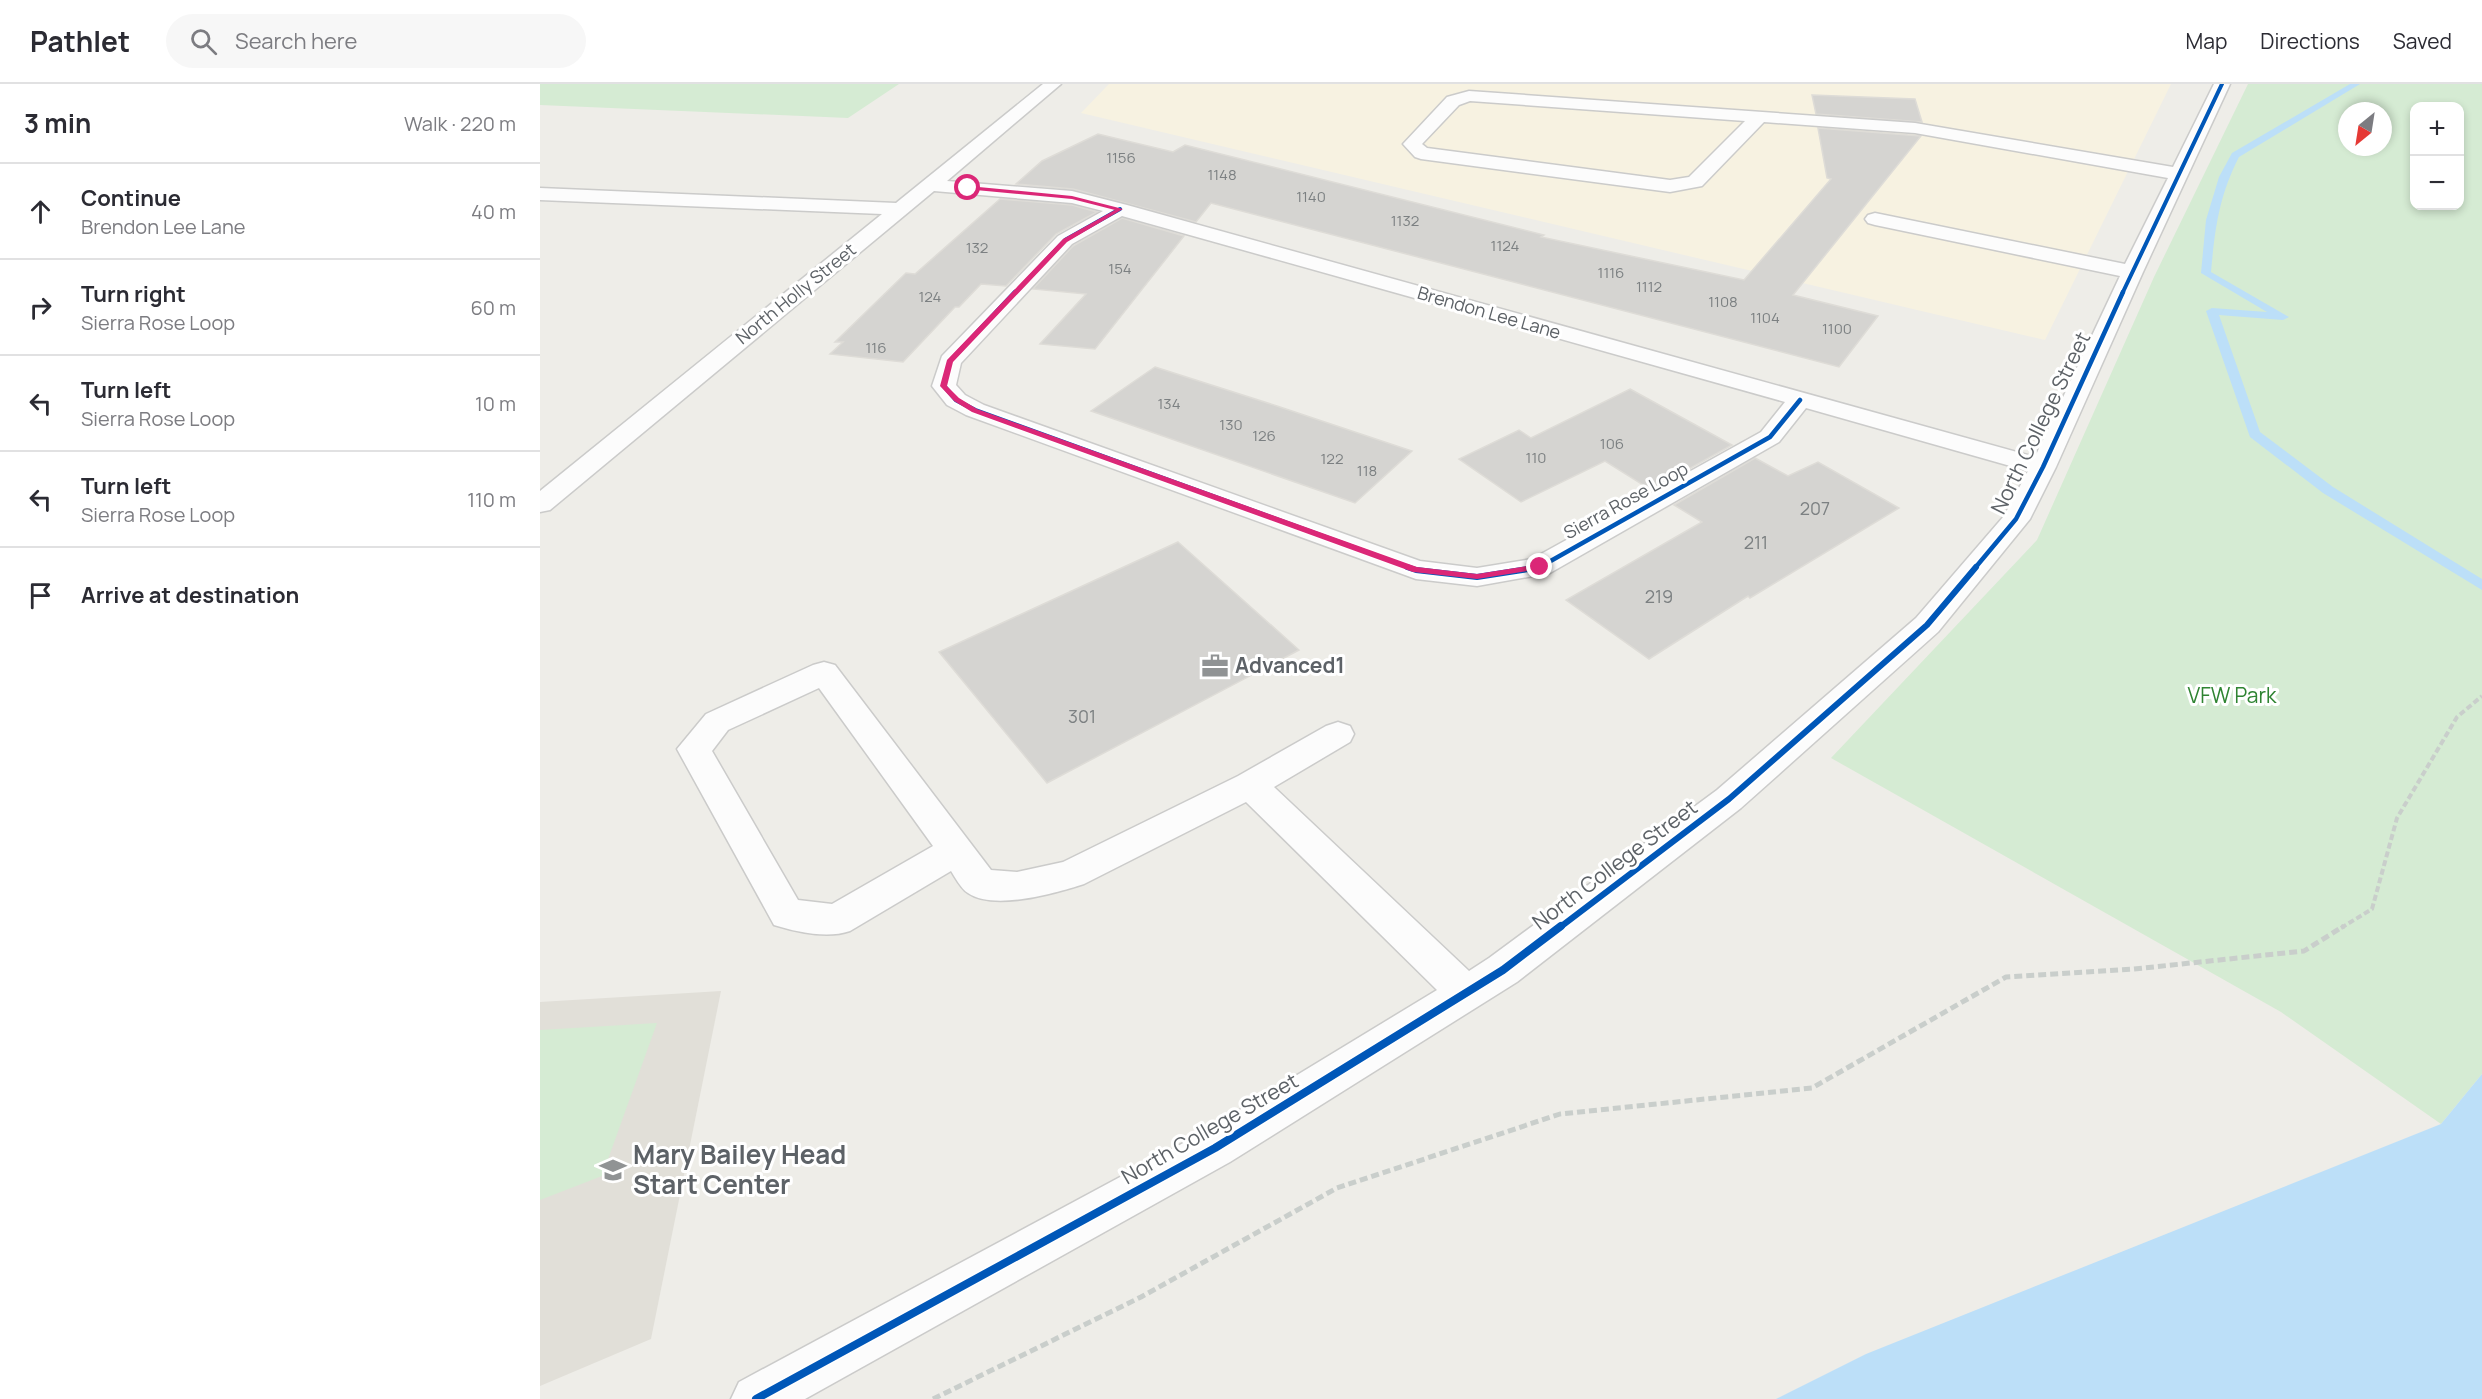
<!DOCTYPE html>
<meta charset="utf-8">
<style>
:root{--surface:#fff;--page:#f7f7f7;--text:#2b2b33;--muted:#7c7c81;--line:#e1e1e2}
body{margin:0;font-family:Manrope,sans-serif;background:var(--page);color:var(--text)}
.controls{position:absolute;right:18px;top:18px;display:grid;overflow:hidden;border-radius:12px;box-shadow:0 3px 9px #0003}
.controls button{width:54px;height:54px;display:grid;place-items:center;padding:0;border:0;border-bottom:2px solid var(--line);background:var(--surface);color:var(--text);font:30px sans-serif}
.compass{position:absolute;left:1798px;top:18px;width:54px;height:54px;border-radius:50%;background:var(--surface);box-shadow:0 3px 9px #0003;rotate:210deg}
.stop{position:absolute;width:18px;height:18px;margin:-14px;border:4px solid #db2777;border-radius:50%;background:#fff}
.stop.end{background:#db2777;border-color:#fff;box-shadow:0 2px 6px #0008}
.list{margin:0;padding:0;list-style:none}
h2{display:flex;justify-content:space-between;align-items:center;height:78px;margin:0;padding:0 24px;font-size:26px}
h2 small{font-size:20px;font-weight:400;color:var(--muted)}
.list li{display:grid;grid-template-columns:39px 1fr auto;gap:18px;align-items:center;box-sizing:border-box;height:96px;padding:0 24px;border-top:2px solid var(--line)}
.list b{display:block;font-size:22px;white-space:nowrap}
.list p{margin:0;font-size:20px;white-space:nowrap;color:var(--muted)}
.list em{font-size:20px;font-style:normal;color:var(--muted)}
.icon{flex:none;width:33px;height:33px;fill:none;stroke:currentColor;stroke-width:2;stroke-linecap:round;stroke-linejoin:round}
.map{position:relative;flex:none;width:1942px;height:1315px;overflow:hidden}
header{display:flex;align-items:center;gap:36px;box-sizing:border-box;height:84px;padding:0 30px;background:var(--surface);border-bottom:2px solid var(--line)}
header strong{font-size:28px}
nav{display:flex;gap:33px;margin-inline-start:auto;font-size:21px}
.search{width:420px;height:54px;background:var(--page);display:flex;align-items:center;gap:15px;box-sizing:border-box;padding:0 21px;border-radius:33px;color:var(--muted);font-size:22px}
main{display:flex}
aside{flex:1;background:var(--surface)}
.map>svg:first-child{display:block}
.commercial{fill:#f7f2e1}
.education{fill:#e1dfd8}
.green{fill:#d5ebd3;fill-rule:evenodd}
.water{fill:#bcdff8}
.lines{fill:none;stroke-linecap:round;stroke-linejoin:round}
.stream{fill:#bcdff8;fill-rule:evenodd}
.building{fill:#d5d4d1;stroke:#dedcd7;stroke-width:1.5}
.minor-casing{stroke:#cbcbca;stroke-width:3}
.path-far1{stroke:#c9cecb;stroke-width:4;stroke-dasharray:6 3;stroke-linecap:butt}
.path{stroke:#c9cecb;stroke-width:5;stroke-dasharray:8 4;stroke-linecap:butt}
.minor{fill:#fcfcfc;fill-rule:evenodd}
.cycleway-far3-casing{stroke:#fff;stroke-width:6}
.cycleway-far2-casing{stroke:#fff;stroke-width:8}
.cycleway-far1-casing{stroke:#fff;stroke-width:10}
.cycleway-casing{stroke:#fff;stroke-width:11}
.cycleway-far3{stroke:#0057b8;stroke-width:4}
.cycleway-far2{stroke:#0057b8;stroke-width:4.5}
.cycleway-far1{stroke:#0057b8;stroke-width:6}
.cycleway{stroke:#0057b8;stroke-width:8}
.route{fill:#db2777}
.labels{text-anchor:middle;stroke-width:6;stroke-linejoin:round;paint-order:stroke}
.far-number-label{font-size:15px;fill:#7c8082}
.far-street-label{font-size:18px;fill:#5d6267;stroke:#fff}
.number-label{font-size:18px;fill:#7c8082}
.street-label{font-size:21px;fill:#5d6267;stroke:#fff}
.poi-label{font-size:21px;font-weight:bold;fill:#5d6267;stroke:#fff;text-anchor:start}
.park-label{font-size:21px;fill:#2f8432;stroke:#fff}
.near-poi-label{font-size:26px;font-weight:bold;fill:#5d6267;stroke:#fff;text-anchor:start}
</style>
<header>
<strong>Pathlet</strong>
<div class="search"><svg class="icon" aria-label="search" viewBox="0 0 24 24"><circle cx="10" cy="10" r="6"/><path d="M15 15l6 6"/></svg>Search here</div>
<nav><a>Map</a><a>Directions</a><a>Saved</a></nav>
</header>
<main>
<aside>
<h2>3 min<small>Walk · 220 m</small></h2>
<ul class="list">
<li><svg class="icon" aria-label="ahead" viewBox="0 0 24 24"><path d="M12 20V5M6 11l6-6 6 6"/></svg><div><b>Continue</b><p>Brendon Lee Lane</p></div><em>40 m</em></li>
<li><svg class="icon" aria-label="right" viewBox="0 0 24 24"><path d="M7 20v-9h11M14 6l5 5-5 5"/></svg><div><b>Turn right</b><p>Sierra Rose Loop</p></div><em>60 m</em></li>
<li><svg class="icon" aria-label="left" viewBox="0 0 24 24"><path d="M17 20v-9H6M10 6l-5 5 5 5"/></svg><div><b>Turn left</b><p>Sierra Rose Loop</p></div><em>10 m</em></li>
<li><svg class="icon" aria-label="left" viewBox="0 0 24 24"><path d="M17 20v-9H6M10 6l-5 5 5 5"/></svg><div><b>Turn left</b><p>Sierra Rose Loop</p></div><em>110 m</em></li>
<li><svg class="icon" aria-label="arrive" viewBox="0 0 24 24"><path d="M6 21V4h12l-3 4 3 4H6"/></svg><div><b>Arrive at destination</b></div></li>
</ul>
</aside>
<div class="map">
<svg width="1942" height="1315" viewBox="0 0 1942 1315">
<rect width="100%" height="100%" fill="#eeede8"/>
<polygon class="commercial" points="569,0 1631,0 1505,256 541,29"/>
<polygon class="education" points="181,907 111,1255 0,1302 0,918"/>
<g class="green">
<polygon points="0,0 359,0 308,34 0,21"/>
<path d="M1708 0H1942V990L1901 1040 1741 928 1291 674 1497 456 1614 193ZM1874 22H1920V122H1874ZM1807 27H1843V63H1807Z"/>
<polygon points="117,939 62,1092 0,1116 0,946"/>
</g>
<polygon class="water" points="1942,990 1942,1315 1236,1315 1326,1270 1901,1040"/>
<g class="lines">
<path class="stream" d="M1810 0H1820L1699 73C1679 112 1675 144 1671 188L1749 233 1743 236 1679 231 1720 348 1793 403 1942 495V506L1783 409 1710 353 1666 227 1672 224 1727 228 1661 189 1666 136 1679 93 1692 69Z"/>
</g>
<g class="building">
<polygon points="1272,11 1375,15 1382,38 1276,30"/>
<polygon points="1278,44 1381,52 1253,211 1338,232 1299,283 671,119 656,138 533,105 476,100 502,77 558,50 633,68 645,61 1004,151 1001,153 1204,196 1291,95 1287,94"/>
<polygon points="460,115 532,121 557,128 516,150 466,202 441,200 419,223 415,223 363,278 290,270 303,258 295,258 366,189 375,190"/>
<polygon points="582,134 644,152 555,265 500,260 546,210 493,205 533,162"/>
<polygon points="615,283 737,322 872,367 815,419 551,327"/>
<polygon points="1090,305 1192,361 1111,406 1065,377 981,418 919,375 979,346 991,354"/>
<polygon points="1215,374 1248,392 1278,378 1359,424 1210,514 1208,512 1109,575 1026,516 1162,438 1134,421"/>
<polygon points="638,458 759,566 507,699 399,568"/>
</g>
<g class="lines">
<defs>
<path id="minor" d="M503 0H521L407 97 532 107 587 121 1495 373 1580 192 1335 141 1328 139 1325 135 1328 131 1335 129 1585 180 1628 94 1375 49 1224 38 1162 102 1130 108 881 75 875 73 863 60 907 13 929 7 1375 39 1633 83 1674 0H1690L1603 188 1516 383 1490 435 1398 548 1201 724 977 898 690 1078 265 1315H191L199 1298 660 1050 897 906 706 718 544 800C516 809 454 827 428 809 421 805 415 793 411 787L310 847C287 855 257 848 234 841L137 665 166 630 273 581 284 578 295 581 451 786 477 788 523 778 698 692 786 642 798 638 810 642 814 650 810 658 734 703 929 887 949 874 1177 706 1376 534 1464 432 1488 387 1266 324 1239 358 1010 489 937 502 876 495 426 331 407 321 392 302 402 272 518 152 563 127 532 119 394 107 10 426 0 428V407L342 130 0 116V104L356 119ZM930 17 1205 37 1149 93 1130 96 887 64 882 60 919 21ZM582 132 1245 318 1221 348 992 475 937 484 880 477 444 321 425 311 416 301 421 279 532 160ZM279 604 393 762 292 820 258 816 172 667 188 646Z"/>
</defs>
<use href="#minor" class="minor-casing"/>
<polyline class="path-far1" points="1801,844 1832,825 1857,734 1917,633 1942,612"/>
<polyline class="path" points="393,1315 601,1213 797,1104 1020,1030 1272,1004 1466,893 1594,885 1764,867 1804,842"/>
<use href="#minor" class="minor"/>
<defs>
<g id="cycleway-far3">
<polyline points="474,210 525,156 580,125"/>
<polyline points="1582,210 1682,0"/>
</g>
<g id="cycleway-far2">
<polyline points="475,208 410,277 404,302 416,316 435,326 871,484"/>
<polyline points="993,484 1000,483 1230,353 1260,316"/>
<polyline points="1435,484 1476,435 1503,383 1583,208"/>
</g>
<g id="cycleway-far1">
<polyline points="867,483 876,486 937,493 1001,483"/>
<polyline points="1019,844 1189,715 1387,541 1436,483"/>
</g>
<polyline id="cycleway" points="216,1315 675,1064 963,886 1021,842"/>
</defs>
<use href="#cycleway-far3" class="cycleway-far3-casing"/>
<use href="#cycleway-far2" class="cycleway-far2-casing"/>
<use href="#cycleway-far1" class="cycleway-far1-casing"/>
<use href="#cycleway" class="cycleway-casing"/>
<use href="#cycleway-far3" class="cycleway-far3"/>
<use href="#cycleway-far2" class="cycleway-far2"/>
<use href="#cycleway-far1" class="cycleway-far1"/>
<use href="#cycleway" class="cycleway"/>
</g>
<polygon class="route" points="428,102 532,112 583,125 527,158 413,278 407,302 419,314 437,325 877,483 937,490 1000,480 1004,483 1000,485 937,495 873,488 432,328 414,317 400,302 407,276 523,155 575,126 532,115 425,105"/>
<defs>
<symbol id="office-bare" viewBox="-9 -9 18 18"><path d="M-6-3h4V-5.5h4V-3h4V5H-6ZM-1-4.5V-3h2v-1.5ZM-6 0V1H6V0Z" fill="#909394" stroke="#fff" stroke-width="2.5" paint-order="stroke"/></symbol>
<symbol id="school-bare" viewBox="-9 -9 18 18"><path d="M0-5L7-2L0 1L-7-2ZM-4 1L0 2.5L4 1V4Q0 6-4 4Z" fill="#909394" stroke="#fff" stroke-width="2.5" paint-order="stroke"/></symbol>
</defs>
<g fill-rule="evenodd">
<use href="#office-bare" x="656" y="563" width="38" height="38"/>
<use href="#school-bare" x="54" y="1067" width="38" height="38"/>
</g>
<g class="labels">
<g class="far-number-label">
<text x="581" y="79">1156</text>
<text x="682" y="96">1148</text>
<text x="771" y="118">1140</text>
<text x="865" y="142">1132</text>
<text x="965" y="167">1124</text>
<text x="437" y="169">132</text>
<text x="580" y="190">154</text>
<text x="1071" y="194">1116</text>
<text x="1109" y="208">1112</text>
<text x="390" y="218">124</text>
<text x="1183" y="223">1108</text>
<text x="1225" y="239">1104</text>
<text x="1297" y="250">1100</text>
<text x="336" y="269">116</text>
<text x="629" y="325">134</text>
<text x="691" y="346">130</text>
<text x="724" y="357">126</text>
<text x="1072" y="365">106</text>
<text x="996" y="379">110</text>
<text x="792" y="380">122</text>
<text x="827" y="392">118</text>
</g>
<g class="far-street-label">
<text transform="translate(256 210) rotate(-39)" y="6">North Holly Street</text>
<text transform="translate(949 229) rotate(16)" y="6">Brendon Lee Lane</text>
<text transform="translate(1086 417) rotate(-29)" y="6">Sierra Rose Loop</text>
</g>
<g class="number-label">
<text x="1275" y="431">207</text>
<text x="1216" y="465">211</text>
<text x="1119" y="519">219</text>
<text x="542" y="639">301</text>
</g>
<g class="street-label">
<text transform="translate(1501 339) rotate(-64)" y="7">North College Street</text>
<text transform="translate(1075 781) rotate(-37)" y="7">North College Street</text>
<text transform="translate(670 1045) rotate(-30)" y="7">North College Street</text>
</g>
<g class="poi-label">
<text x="695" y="589">Advanced1</text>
</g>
<g class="park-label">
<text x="1692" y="619">VFW Park</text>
</g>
<g class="near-poi-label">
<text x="93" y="1080">Mary Bailey Head<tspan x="93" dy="30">Start Center</tspan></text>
</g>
</g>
</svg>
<div class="controls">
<button>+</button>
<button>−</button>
</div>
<svg class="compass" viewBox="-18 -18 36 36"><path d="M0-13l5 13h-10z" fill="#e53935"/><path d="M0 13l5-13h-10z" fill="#7c7c81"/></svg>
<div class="stop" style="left:428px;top:104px"></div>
<div class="stop end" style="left:1000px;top:483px"></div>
</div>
</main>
